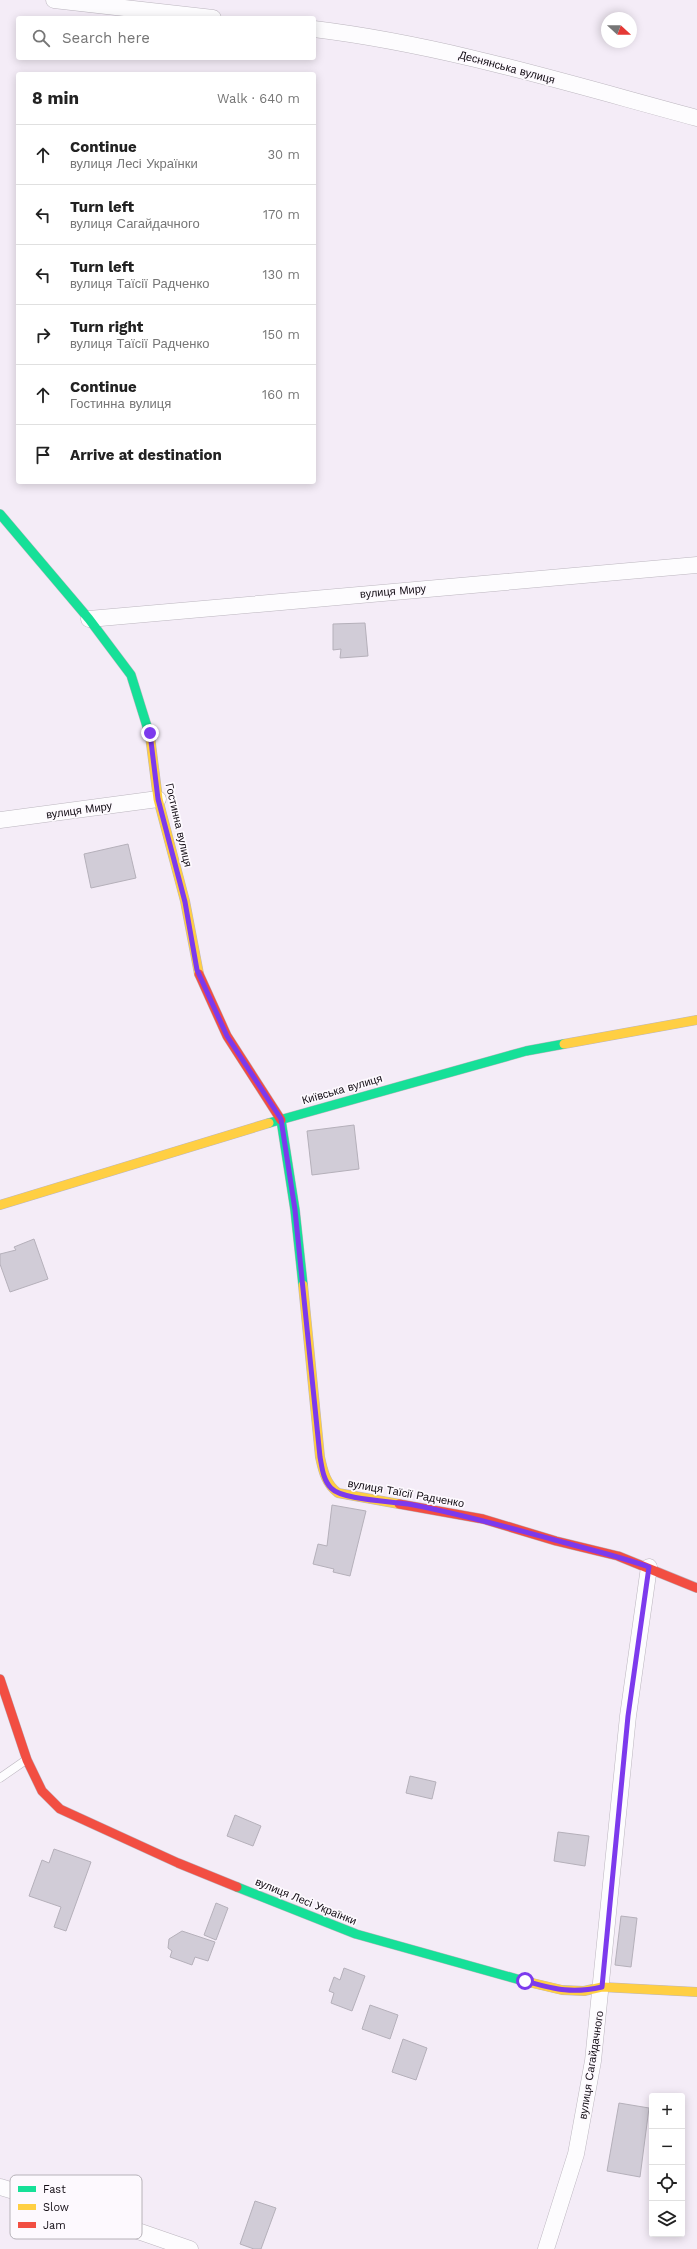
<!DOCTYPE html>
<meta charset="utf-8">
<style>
:root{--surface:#fff;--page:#f6f6f6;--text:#222;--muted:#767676;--line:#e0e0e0}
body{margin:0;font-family:"Work Sans",sans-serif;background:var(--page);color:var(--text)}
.controls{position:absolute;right:12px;bottom:12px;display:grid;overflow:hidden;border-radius:4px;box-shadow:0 2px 10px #0003}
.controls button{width:36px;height:36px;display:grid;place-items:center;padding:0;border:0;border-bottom:1px solid var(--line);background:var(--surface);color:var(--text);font:20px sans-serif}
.compass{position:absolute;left:601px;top:12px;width:36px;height:36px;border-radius:50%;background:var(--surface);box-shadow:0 2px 10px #0003;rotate:111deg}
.stop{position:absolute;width:12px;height:12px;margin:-9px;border:3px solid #7c3aed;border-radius:50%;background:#fff}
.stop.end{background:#7c3aed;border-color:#fff;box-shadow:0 1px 4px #0008}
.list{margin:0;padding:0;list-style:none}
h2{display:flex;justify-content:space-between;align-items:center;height:52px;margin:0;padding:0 16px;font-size:17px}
h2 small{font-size:13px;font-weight:400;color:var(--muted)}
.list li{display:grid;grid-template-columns:26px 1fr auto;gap:12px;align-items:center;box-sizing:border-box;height:60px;padding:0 16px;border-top:1px solid var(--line)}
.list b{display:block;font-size:15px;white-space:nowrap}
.list p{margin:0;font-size:13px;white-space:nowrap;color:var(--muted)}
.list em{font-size:13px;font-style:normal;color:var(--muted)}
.icon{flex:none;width:22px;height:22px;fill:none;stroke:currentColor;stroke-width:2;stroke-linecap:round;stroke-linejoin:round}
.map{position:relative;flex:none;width:697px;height:2249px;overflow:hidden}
.search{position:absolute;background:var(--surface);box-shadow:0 2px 10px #0003;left:16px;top:16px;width:300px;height:44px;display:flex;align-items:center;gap:10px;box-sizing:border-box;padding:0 14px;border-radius:4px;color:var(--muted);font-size:15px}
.panel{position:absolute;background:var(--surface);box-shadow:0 2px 10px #0003;left:16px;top:72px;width:300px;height:412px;border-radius:4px}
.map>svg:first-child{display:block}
.building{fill:#d1ccd7;stroke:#b5b0ba}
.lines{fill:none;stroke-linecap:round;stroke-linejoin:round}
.lane-casing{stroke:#bcb6bf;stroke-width:9}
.street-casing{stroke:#bcb6bf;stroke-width:17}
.fast-casing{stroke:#bcb6bf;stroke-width:10}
.slow-casing{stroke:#bcb6bf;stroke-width:10}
.jam-casing{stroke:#bcb6bf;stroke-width:10}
.lane{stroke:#fdfcfe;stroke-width:8}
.street{stroke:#fdfcfe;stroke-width:16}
.fast{stroke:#16e098;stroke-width:9}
.slow{stroke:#ffcf43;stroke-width:9}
.jam{stroke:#f24e42;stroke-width:9}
.route{stroke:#7c3aed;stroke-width:5}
.labels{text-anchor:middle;stroke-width:3.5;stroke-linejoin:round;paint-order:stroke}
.street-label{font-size:11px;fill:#110b13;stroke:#fdf9fe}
.key{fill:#fdf9fe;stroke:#b6b2b8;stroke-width:1}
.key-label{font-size:11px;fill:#110b13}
</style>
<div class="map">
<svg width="697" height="2249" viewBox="0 0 697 2249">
<rect width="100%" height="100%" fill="#f4ecf7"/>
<g class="building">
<polygon points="365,623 368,656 340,658 341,649 333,650 333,624"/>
<polygon points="128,844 136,878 91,888 84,854"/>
<polygon points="354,1125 359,1169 312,1175 307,1131"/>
<polygon points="34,1239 48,1279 10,1292 0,1264 0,1254 16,1250 14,1247"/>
<polygon points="332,1505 366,1511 350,1576 333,1572 334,1569 313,1564 318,1544 327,1546"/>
<polygon points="410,1776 436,1782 432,1799 406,1793"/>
<polygon points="235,1815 261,1826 253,1846 227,1836"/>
<polygon points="558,1832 589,1836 585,1866 554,1861"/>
<polygon points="54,1849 91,1862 66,1931 54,1927 61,1907 29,1896 42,1860 49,1863"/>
<polygon points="216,1903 228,1908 216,1940 204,1935"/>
<polygon points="621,1916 637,1918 631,1967 615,1965"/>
<polygon points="182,1931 215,1942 208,1961 195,1957 192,1965 170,1957 172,1951 168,1948 169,1939"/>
<polygon points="344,1968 365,1976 352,2011 331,2003 334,1993 329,1991 334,1977 340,1980"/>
<polygon points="370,2005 398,2015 390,2039 362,2029"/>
<polygon points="403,2039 427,2048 416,2080 392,2072"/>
<polygon points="619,2103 649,2108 640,2177 607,2171"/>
<polygon points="255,2201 276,2208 261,2249 254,2249 240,2244"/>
</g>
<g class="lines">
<defs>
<polyline id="lane" points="0,1778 26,1760"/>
<g id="street">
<polyline points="54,0 213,18"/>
<path d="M314 29C445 45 570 84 697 118"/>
<polyline points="89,619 697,565"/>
<polyline points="0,820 158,799"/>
<polyline points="0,2187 80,2211 190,2249"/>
<polyline points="546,2249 576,2154 593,2061 628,1716 649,1567"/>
</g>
<g id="fast">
<polyline points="0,514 89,619 131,675 150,736"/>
<polyline points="281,1120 295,1210 303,1285"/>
<polyline points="269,1123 526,1051 564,1044"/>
<polyline points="237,1887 356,1934 524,1981"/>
</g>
<g id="slow">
<polyline points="150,736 158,799 185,901 199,974"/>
<polyline points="564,1044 697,1020"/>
<polyline points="0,1205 269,1123"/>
<path d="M303 1285 320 1457C323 1471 326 1484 338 1493L399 1504"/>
<polyline points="524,1981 562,1990 584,1991 602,1987 697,1992"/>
</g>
<g id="jam">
<polyline points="199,974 227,1036 281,1120"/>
<polyline points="399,1504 483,1519 556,1541 618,1556 697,1588"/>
<polyline points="0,1679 27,1760 42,1791 60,1809 178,1863 237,1887"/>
</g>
</defs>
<use href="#lane" class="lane-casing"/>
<use href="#street" class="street-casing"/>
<use href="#fast" class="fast-casing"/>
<use href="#slow" class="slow-casing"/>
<use href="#jam" class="jam-casing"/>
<use href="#lane" class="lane"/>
<use href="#street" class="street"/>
<use href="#fast" class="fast"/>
<use href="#slow" class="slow"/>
<use href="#jam" class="jam"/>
</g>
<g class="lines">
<path class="route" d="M150 733 158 799 185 902 197 970 227 1036 281 1119 295 1210 320 1457C322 1467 323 1480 331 1488 342 1500 390 1501 408 1504 458 1513 506 1527 555 1540 587 1549 618 1556 649 1567L628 1716 602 1987C571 1994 555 1989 525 1981"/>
</g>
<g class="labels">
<g class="street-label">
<text transform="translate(507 67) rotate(15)" y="4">Деснянська вулиця</text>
<text transform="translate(393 591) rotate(-5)" y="4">вулиця Миру</text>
<text transform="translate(79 810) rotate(-8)" y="4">вулиця Миру</text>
<text transform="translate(179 825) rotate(77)" y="4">Гостинна вулиця</text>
<text transform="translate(342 1089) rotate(-16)" y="4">Київська вулиця</text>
<text transform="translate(406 1493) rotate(10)" y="4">вулиця Таїсії Радченко</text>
<text transform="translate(306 1901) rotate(22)" y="4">вулиця Лесі Українки</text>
<text transform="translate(591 2065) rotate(-81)" y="4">вулиця Сагайдачного</text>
</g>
</g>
<rect x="10" y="2175" width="132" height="64" rx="6" class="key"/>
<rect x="18" y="2186" width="18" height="6" fill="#16e098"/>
<rect x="18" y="2204" width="18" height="6" fill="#ffcf43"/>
<rect x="18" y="2222" width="18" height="6" fill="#f24e42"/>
<g class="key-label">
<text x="43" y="2193">Fast</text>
<text x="43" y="2211">Slow</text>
<text x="43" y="2229">Jam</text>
</g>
</svg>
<div class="controls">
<button>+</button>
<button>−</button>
<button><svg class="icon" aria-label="locate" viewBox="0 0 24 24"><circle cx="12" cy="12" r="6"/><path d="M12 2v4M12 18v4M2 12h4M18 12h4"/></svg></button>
<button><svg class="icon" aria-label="layers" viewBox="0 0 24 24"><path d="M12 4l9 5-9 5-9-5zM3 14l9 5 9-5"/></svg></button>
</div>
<svg class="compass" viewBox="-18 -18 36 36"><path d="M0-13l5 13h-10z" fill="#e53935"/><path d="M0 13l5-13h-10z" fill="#767676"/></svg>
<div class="stop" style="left:525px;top:1981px"></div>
<div class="stop end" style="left:150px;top:733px"></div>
<div class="search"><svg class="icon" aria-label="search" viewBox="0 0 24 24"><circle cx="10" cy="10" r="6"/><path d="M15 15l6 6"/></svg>Search here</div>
<section class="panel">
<h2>8 min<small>Walk · 640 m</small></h2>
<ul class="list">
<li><svg class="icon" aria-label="ahead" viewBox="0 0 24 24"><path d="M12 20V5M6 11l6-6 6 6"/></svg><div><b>Continue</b><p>вулиця Лесі Українки</p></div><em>30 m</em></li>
<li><svg class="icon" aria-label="left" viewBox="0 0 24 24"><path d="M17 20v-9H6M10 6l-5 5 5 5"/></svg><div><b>Turn left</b><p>вулиця Сагайдачного</p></div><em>170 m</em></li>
<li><svg class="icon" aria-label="left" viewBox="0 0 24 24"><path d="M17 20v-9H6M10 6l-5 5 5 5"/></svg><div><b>Turn left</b><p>вулиця Таїсії Радченко</p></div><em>130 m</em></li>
<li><svg class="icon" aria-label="right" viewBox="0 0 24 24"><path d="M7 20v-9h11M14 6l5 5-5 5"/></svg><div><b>Turn right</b><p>вулиця Таїсії Радченко</p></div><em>150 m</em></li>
<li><svg class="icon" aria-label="ahead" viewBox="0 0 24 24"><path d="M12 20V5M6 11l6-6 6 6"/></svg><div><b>Continue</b><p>Гостинна вулиця</p></div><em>160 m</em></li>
<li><svg class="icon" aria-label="arrive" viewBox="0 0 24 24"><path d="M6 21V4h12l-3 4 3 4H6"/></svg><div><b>Arrive at destination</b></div></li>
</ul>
</section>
</div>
